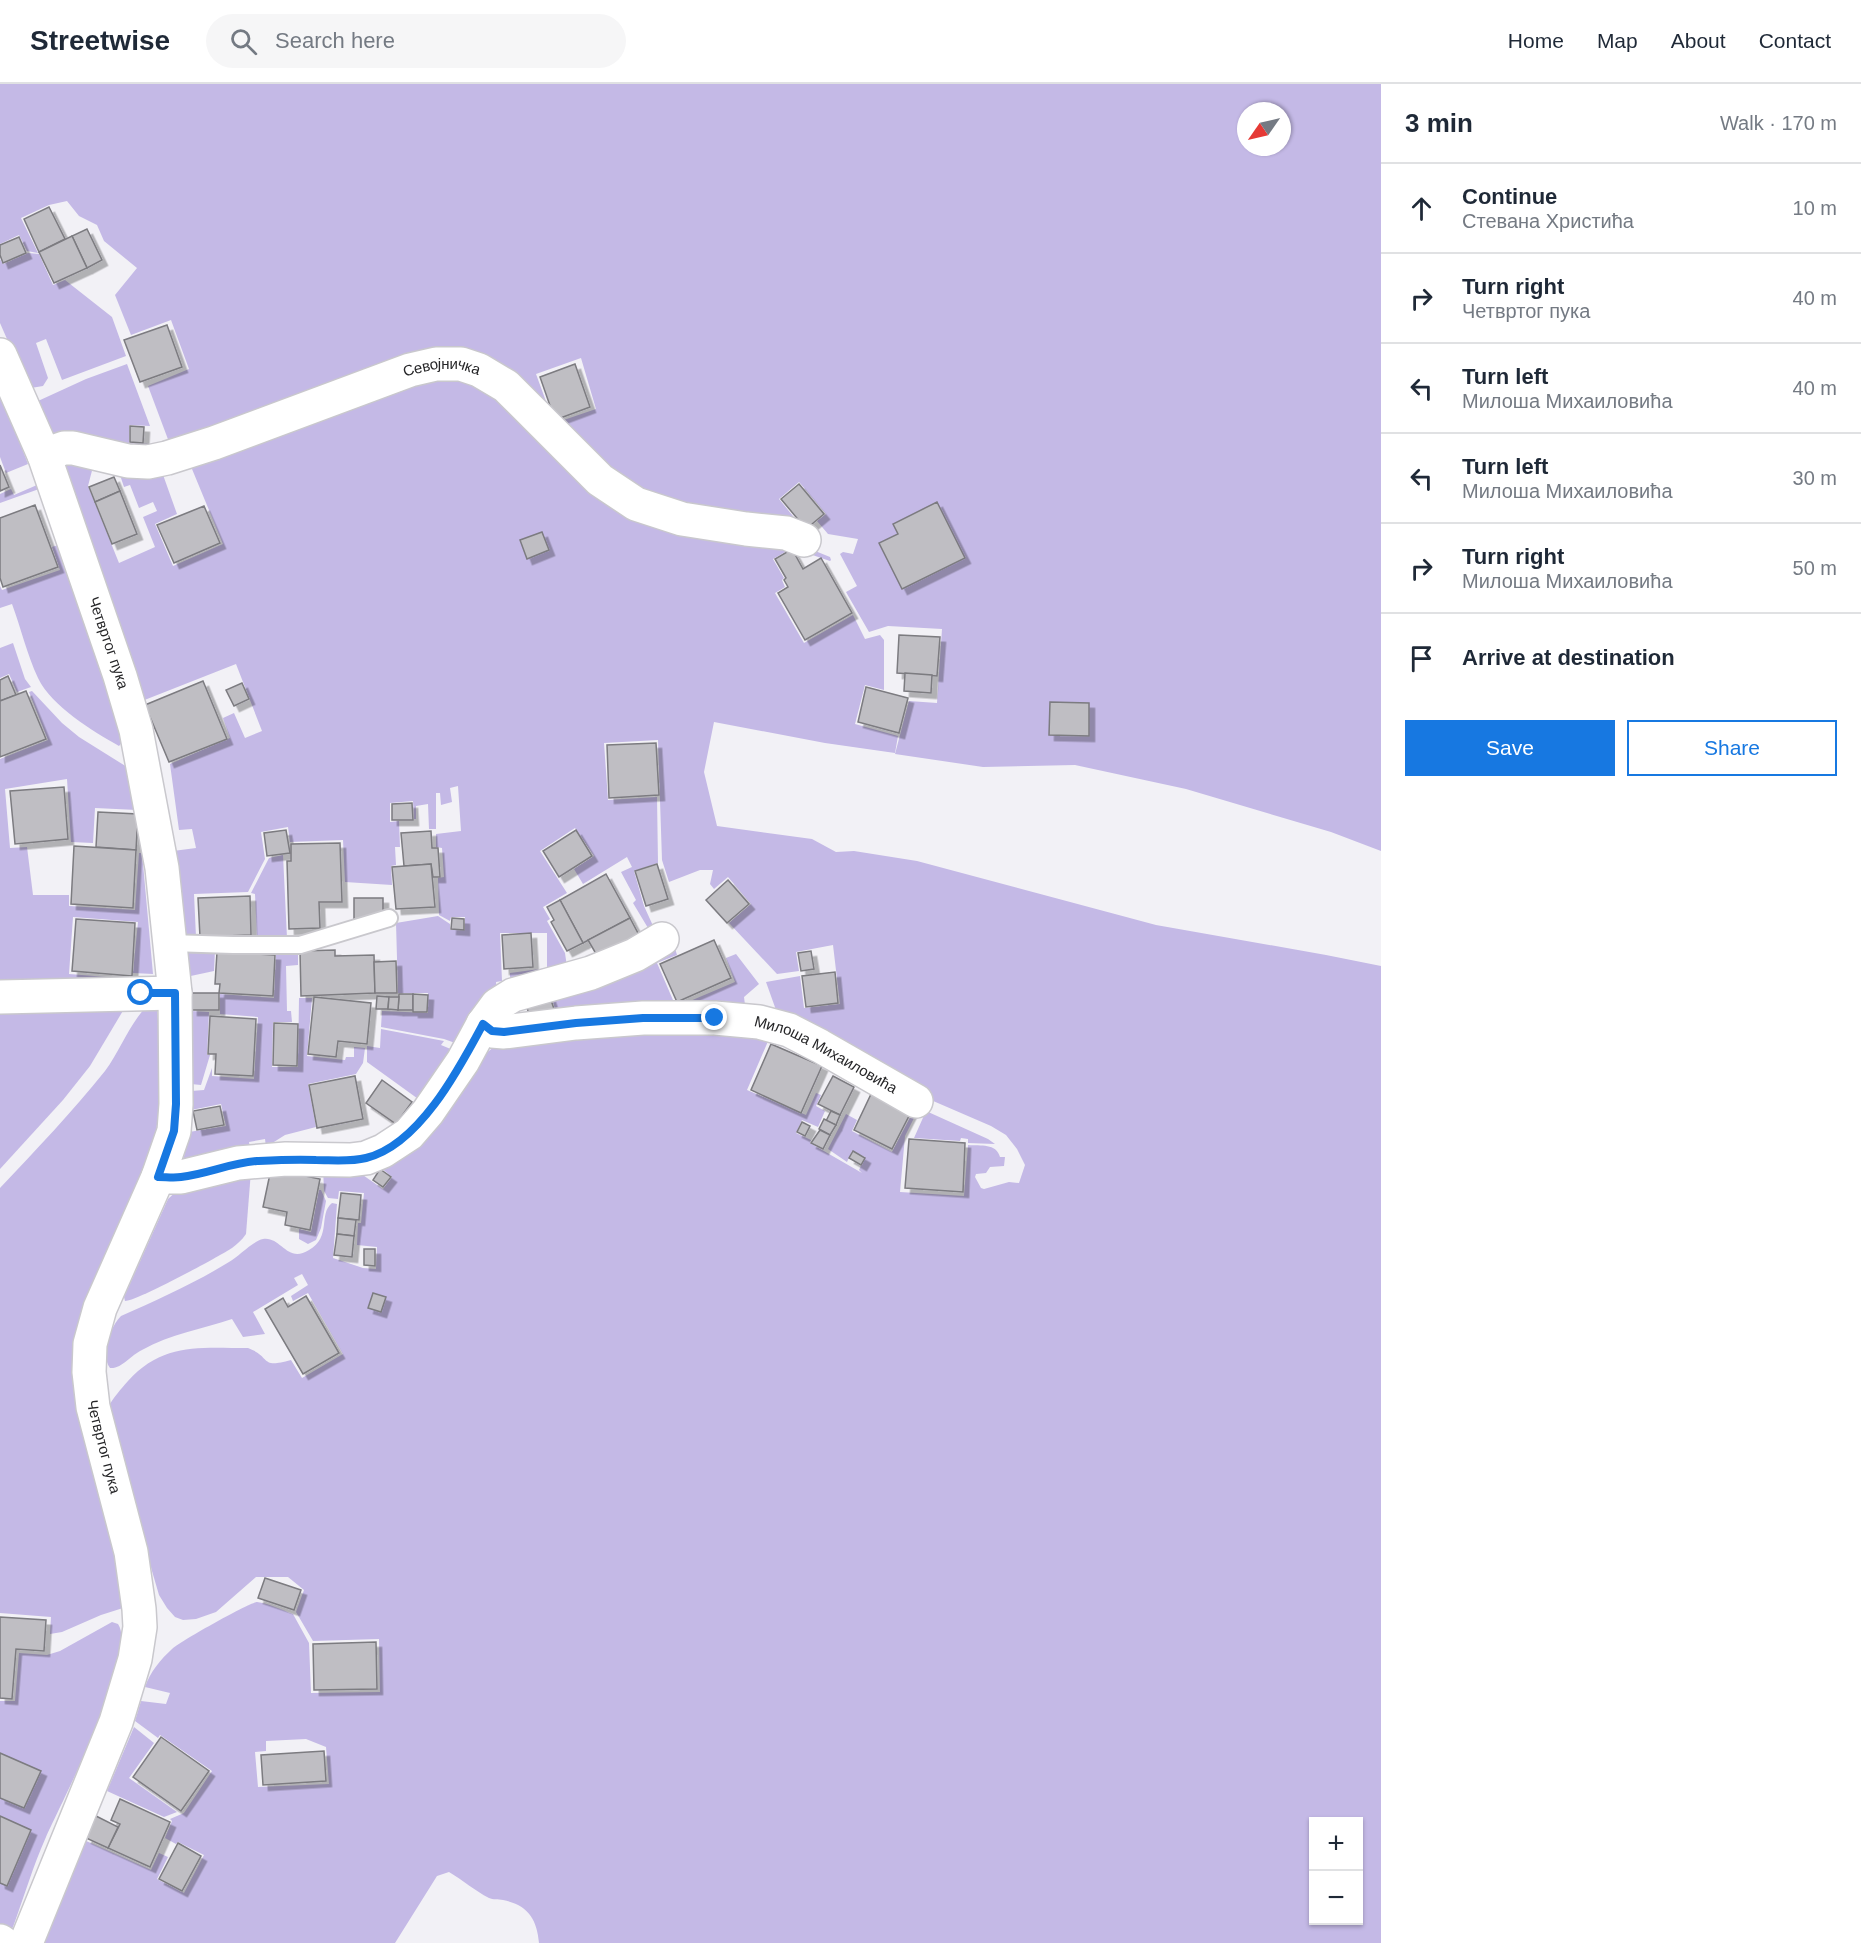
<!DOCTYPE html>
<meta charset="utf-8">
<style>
:root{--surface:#fff;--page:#f6f6f7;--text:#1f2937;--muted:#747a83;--line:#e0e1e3;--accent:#1778e1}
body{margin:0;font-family:Helvetica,sans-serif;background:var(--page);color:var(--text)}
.controls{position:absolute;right:18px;bottom:18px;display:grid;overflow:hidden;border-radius:0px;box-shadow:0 2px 4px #0004}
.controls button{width:54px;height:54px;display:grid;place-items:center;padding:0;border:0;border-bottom:2px solid var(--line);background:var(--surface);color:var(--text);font:30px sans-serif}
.compass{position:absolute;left:1237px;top:18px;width:54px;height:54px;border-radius:50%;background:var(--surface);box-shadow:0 2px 4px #0004;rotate:236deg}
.stop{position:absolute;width:18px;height:18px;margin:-14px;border:4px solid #1778e1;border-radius:50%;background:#fff}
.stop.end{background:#1778e1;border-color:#fff;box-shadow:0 2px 6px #0008}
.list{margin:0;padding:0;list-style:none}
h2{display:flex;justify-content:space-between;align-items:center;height:78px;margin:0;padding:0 24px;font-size:26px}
h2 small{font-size:20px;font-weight:400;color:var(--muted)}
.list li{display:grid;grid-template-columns:39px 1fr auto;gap:18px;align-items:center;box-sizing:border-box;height:90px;padding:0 24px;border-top:2px solid var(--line)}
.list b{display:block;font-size:22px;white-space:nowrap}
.list p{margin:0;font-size:20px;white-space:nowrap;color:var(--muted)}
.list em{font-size:20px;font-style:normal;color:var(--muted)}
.actions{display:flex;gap:12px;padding:18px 24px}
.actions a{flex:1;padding:14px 0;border:2px solid var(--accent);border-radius:0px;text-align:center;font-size:21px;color:var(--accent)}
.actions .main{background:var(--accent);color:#fff}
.icon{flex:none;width:33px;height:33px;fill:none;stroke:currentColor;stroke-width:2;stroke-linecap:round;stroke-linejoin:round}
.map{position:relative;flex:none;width:1381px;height:1859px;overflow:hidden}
header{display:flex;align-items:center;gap:36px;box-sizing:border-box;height:84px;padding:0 30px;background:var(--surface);border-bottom:2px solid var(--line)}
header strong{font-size:28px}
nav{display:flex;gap:33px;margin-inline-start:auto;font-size:21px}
.search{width:420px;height:54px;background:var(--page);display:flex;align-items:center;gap:15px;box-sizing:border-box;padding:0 21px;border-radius:33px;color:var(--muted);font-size:22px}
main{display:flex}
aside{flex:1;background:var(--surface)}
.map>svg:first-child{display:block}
.green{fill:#c4b9e6;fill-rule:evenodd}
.building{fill:#bfbec3;stroke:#7c7b80;stroke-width:1.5;filter:url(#shadow)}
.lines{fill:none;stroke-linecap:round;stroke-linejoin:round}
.service-casing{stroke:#c9c8cd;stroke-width:20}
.minor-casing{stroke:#c9c8cd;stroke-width:36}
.tertiary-casing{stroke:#c9c8cd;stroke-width:36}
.service{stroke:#fff;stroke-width:16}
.minor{stroke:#fff;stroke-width:33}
.tertiary{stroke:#fff;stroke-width:33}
.route{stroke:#1778e1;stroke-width:8}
.labels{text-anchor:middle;stroke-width:4.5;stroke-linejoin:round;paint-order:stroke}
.street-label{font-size:15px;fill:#262628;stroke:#f2f1f6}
</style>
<header>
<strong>Streetwise</strong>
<div class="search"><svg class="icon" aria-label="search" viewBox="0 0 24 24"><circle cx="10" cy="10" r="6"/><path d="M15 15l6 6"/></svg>Search here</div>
<nav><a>Home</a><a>Map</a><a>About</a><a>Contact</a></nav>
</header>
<main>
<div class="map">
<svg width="1381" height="1859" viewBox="0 0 1381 1859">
<defs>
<filter id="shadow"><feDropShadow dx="5.5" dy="5.5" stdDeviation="0" flood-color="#0004"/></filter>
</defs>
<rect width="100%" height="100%" fill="#f2f1f6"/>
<g class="green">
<path d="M0 0H1381V767L1331 748 1186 705 1075 681 983 683 895 670 909 617 937 619 942 545 888 542 869 548 846 508 857 502 840 470 843 468 853 470 858 455 828 450 817 437 826 430 799 398 779 415 806 448 649 420 552 340 596 325 581 274 536 290 551 331 476 280 172 366 148 302 189 285 171 236 131 251 115 211 137 184 104 157 97 141 79 132 67 117 49 121 21 134 38 169 27 167 19 151 0 160ZM1246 27H1282V63H1246Z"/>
<polygon points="28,169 39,170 53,201 65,196 112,233 126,272 62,296 46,255 36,259 48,294 43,302 31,304 21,287 0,239 0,175 3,180"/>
<polygon points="127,280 150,342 129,341 129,359 152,360 155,365 53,352 38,320 38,317 86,295"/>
<path d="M434 288 487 298 590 394 783 454 830 473 831 476 830 477 792 464 773 475 784 494 782 496 785 503 775 509 804 559 853 531 865 555 880 551 884 556V606L865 601 855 640 898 652 895 669 825 659 714 638 704 688 717 742 812 755 836 768 854 767 917 777 1156 841 1326 871 1381 882V1859H539C537 1835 528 1821 503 1816 498 1815 493 1816 489 1814 475 1807 463 1796 449 1788L437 1792 395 1859H44L84 1756 151 1786 159 1769 168 1773 157 1795 184 1809 204 1771 178 1758 176 1760 165 1754 172 1737 170 1735 184 1729 212 1687 160 1651 158 1654 135 1637 141 1617 166 1620 170 1609 145 1603C150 1588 161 1575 172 1565 179 1558 250 1518 257 1518 268 1519 282 1526 293 1530L309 1559 311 1609 380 1608 379 1555 313 1557 296 1528 304 1506 288 1493H256L216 1528 196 1535 183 1536 175 1533 167 1524 159 1511 152 1487 108 1323C114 1313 120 1306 128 1297 163 1258 200 1264 248 1264 272 1273 259 1285 291 1276L302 1294 343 1270 308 1209 293 1217 291 1212 308 1201 302 1190 294 1194 298 1201 253 1228 265 1250 243 1253 232 1235C203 1245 170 1250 142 1266 131 1271 122 1285 110 1284 100 1271 110 1243 121 1232 157 1216 195 1199 229 1178 238 1173 253 1157 263 1155 281 1152 287 1180 309 1166 332 1153 318 1130 332 1119L337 1120 333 1174 363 1184 376 1185 377 1163 357 1161 358 1139H361L364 1109 339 1107 338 1115 328 1114 324 1107 323 1083 357 1087 383 1105 392 1093 380 1083 481 973 494 963 606 942 769 955 747 1006 806 1031 816 1009 821 1011 816 1022 825 1027 818 1043 802 1036 796 1049 811 1056 810 1059 862 1089 859 1086 865 1073 852 1067 847 1078 828 1065 846 1030 857 1036 852 1047 892 1068 914 1026 917 1028 905 1052 900 1108 964 1112 968 1061C981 1062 996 1059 1000 1073H1005L1004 1082 990 1083 986 1089 976 1090 975 1093 981 1104 984 1105 1009 1098 1019 1099 1025 1081 1017 1065 1006 1051 991 1042 917 1010 776 926 766 898 800 892 804 924 840 920 833 861 796 868 799 887 777 890 729 839 751 820 728 793 714 805 710 800 713 786H700L669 798 662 776 658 656 604 659 608 716 657 713 658 779 634 787 644 822 654 844 651 849 633 819 636 816 621 788 632 783 627 773 583 800 574 785 594 772 575 744 540 767 567 809 543 823 550 835 547 837 565 869 567 883 510 896V889L547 884V849H500L502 897 496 898 497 909 458 960 444 955 381 943 382 927 428 929V909H398L396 839 438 832 450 840V846H465V833H451L450 837 439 831 438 794 444 793 442 764 436 763V750L461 747 458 702 450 704 452 718 441 721 440 709H436V745H429L428 720 416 722V735H414L413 717 390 719V738L399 737 400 763H395L396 781 391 782 392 801 345 798 343 756 290 758 288 743 261 748 265 775 248 808 194 810 196 853H182L173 767 196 764 192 745 179 746 170 680 230 654 223 634 234 629 245 654 262 647 236 580 142 617 62 376 94 379 88 402 119 479 155 463 143 433 157 427 153 418 139 424 130 401 124 403 120 391 162 388 177 430 155 440 173 482 223 460 192 385 198 370ZM306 1655 326 1663 329 1700 258 1703 255 1668 266 1667V1657ZM1314 1738H1358V1836H1314Z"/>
<polygon points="0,306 28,380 6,389 0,373"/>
<polygon points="37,401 39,405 0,419 0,410 11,405 14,411"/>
<path d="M58 461 119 644 123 657 119 662C93 647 52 623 38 594 27 571 21 544 12 520L0 524V502L2 506 60 486 52 463Z"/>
<polygon points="13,559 25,595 31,603 17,608 9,590 0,594 0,564"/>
<polygon points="32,607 62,639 79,653 127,683 137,726 95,724 93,759 71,758 67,695 5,705 10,764 27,763 33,811 69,811 69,822 135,826 139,769 142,769 153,890 133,889 138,838 73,833 69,890 132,895 0,906 0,675 48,656 29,608"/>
<polygon points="283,771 287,854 257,854 255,810 251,809 269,774"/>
<polygon points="674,861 677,871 657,879 676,923 735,898 726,874 736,870 759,900 744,913 746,929 556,929 551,910"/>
<polygon points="185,865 215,866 214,887 186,893"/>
<polygon points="298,868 298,881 286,882 287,927 291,927 292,938 273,938 272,983 298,983 299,914 312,914 307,972 345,976 346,973 354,973 354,963 365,964 363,979 356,990 308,1000 316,1043 285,1051 266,1063 265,1055 249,1058 250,1064 183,1077 189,1048 226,1042 221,1020 191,1026 191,1007 204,1006 212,984 212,992 254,995 258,933 220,930 220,910 274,914 276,869"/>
<polygon points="127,920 90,982 63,1016 0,1085 0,923"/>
<path d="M145 924 157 926 158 937 161 1005 156 1049 76 1315 86 1364 112 1459 121 1506 123 1524 101 1531 62 1548 50 1550 51 1533 0 1529V1104C36 1066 72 1028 105 987 120 967 128 943 145 924Z"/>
<polygon points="191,927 209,928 207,971 210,971 201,1001 191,1000"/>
<polygon points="381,945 444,957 441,961 453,966 421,1017 367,978 367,962 380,964"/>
<polygon points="926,1027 988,1055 995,1060 968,1059 968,1055 961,1054 960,1057 914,1054"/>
<path d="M251 1087 246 1150C242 1156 237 1160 232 1164 218 1173 137 1217 125 1217L124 1213 168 1115 178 1106Z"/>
<polygon points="319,1106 321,1106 326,1117 321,1144 316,1156 308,1160 299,1155 299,1145 311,1148"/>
<path d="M112 1538 118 1540C139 1570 62 1717 46 1753 33 1782 24 1813 13 1843L10 1847 0 1846V1617H15L19 1569 47 1571 60 1567Z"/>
<polygon points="134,1643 154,1659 129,1694 177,1728 164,1733 107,1707"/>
</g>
<g class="building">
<polygon points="49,123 65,155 39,168 24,135"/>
<polygon points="87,145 102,176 87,184 72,152"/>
<polygon points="72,152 87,184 54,199 39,168"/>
<polygon points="19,153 26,169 3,179 0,171 0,161"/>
<polygon points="167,241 182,283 140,298 124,256"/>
<polygon points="575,280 590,323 555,336 540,293"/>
<polygon points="130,342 144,343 143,359 130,358"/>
<polygon points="0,381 9,403 0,407"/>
<polygon points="114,393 120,407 95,418 89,403"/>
<polygon points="799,400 824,430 806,445 781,415"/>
<polygon points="120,407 137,450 112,460 95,418"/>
<polygon points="937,418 965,474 902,505 879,459 898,450 893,440"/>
<polygon points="35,421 58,483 3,503 0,494 0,434"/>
<polygon points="204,422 220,459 174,479 157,441"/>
<polygon points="542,448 549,466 527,475 520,456"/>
<polygon points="792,465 803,485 821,474 852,529 805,556 778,509 788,503 784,496 786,494 775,475"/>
<polygon points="899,551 940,553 937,592 897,589"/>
<polygon points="905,589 932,591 931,609 904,607"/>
<polygon points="8,592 16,611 0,617 0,596"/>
<polygon points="203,597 227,655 169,678 145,621"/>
<polygon points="242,599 249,615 234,622 226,606"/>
<polygon points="866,603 908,614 899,649 858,638"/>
<polygon points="26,607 46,655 0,673 0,617"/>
<polygon points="1050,618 1089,619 1089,652 1049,651"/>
<polygon points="656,659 659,711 609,714 607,661"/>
<polygon points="64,703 68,755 15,760 10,707"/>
<polygon points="412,719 413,736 392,736 392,720"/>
<polygon points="98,728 138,730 136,766 96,763"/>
<polygon points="286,746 290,769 267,772 264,749"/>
<polygon points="576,746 592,772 559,793 543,767"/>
<polygon points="431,747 432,764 438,764 440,793 433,793 431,780 404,782 401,749"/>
<polygon points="340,759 342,818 319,818 320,844 289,845 287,777 291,777 291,760"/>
<polygon points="74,762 136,766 133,824 71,820"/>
<polygon points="431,780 435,823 396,825 392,783"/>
<polygon points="657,780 668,815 646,822 635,787"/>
<polygon points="606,790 630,834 583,859 560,816"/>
<polygon points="728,796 749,820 727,839 706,816"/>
<polygon points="250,812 251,851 200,853 198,814"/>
<polygon points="354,814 383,814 383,830 354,839"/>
<polygon points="560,816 583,859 567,867 551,838 554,836 547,823"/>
<polygon points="452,834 464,835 464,846 451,845"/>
<polygon points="630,834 640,853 599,875 588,856"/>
<polygon points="76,835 135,839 132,892 72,887"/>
<polygon points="531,849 533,883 504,885 502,851"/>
<polygon points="714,856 731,894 677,918 660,880"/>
<polygon points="335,866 335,872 374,871 375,909 301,912 300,867"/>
<polygon points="811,867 814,885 801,887 798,869"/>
<polygon points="217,868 275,871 273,912 219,909 220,900 215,900"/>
<polygon points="396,877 397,909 375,909 374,878"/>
<polygon points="835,888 838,919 806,923 802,892"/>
<rect x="192" y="909" width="27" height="17"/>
<polygon points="399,910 413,910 413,926 398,926"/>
<polygon points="413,910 428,911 427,928 413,928"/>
<polygon points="377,912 389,913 388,925 376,925"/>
<polygon points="314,913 371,919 367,960 338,957 336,973 308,970"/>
<polygon points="389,913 399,913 398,926 388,925"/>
<polygon points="550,913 555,928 531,936 526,921"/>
<polygon points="210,932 256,935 253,992 215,990 216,970 208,970"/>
<polygon points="274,939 298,940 297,982 273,981"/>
<polygon points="771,960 822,982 801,1029 751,1006"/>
<polygon points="355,992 363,1035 317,1044 309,1001"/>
<polygon points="833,992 854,1003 840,1031 818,1020"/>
<polygon points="382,996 412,1018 396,1040 366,1019"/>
<polygon points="872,1008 911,1028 892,1065 854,1046"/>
<polygon points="220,1022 224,1041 197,1046 193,1027"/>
<polygon points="831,1027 840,1031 836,1041 826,1037"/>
<polygon points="824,1035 836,1041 830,1051 819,1045"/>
<polygon points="802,1038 810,1042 805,1052 797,1048"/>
<polygon points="820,1046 830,1051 823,1065 811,1059"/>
<polygon points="909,1055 965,1059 963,1108 905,1104"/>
<polygon points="853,1067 865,1074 861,1081 849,1074"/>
<polygon points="271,1085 320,1095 310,1146 285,1141 287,1128 263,1123"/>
<polygon points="380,1085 391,1093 383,1103 373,1096"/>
<polygon points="341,1109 361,1111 359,1136 338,1134"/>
<polygon points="338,1134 356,1136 354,1152 337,1150"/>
<polygon points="337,1150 354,1152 352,1173 334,1171"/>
<polygon points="364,1165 375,1165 375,1182 364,1181"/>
<polygon points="373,1209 386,1213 381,1228 368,1224"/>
<polygon points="306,1212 339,1269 303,1290 265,1225 283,1214 288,1223"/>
<polygon points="265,1494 301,1506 294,1526 258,1514"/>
<polygon points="0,1533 46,1536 44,1567 16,1565 12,1615 0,1614"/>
<polygon points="376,1558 377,1605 314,1606 313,1560"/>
<polygon points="161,1653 209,1687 181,1727 133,1693"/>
<polygon points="324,1667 326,1697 263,1701 261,1671"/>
<polygon points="0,1669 41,1687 24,1724 0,1714"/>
<polygon points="120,1715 170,1738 150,1783 108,1764 120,1740 111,1736"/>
<polygon points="0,1732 31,1746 7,1802 0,1799"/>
<polygon points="96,1732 118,1743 108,1764 86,1754"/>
<polygon points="178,1759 201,1772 182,1807 159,1795"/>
</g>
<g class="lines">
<defs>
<polyline id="service" points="170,859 233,861 300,861 389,834"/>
<g id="minor">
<path id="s1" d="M44 371 64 364H73L128 377 148 378 167 374 214 359 410 286 436 280H461L479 286 506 302 600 396 636 420 682 435 746 445 786 449 804 456"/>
<polyline points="0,913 175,909"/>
<path id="s2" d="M483 940 492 947 504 948 576 939 643 934H715L759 938 789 946 820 962 916 1017"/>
<polyline points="158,1093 181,1093 238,1079 286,1075 350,1076 366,1074 383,1067 409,1050 428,1028 463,977 483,940 497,921 513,911 591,889 635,871 662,855"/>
<polyline points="0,1857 3,1859"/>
</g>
<g id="tertiary">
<path id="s3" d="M0 271 44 371 120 592 136 646 162 784 175 909 176 1020 174 1047 158 1093 100 1224 90 1260 89 1288 93 1323 131 1468 139 1525 140 1543 135 1575 116 1638 26 1859"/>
</g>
</defs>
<use href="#service" class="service-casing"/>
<use href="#minor" class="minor-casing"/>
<use href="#tertiary" class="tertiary-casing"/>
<use href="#service" class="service"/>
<use href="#minor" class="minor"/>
<use href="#tertiary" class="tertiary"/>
</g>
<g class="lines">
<path class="route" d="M141 909H175L176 1020 174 1047 158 1093C166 1093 174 1094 181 1093 207 1090 230 1079 257 1077 277 1076 296 1075 316 1076 332 1076 350 1078 366 1074 419 1061 459 985 483 940L492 947 504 948 576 939 643 934H715"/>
</g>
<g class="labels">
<g class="street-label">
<text dy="5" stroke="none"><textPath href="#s1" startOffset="417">Севојничка</textPath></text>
<text dy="5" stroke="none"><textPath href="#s3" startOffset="308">Четвртог пука</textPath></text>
<text dy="5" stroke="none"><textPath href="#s2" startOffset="354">Милоша Михаиловића</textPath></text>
<text dy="5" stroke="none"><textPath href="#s3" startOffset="1137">Четвртог пука</textPath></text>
</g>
</g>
</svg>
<div class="controls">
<button>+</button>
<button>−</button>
</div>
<svg class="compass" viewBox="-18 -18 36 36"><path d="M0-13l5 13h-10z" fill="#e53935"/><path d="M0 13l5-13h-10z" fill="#747a83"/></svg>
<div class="stop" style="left:141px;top:909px"></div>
<div class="stop end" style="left:715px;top:934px"></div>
</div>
<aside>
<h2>3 min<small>Walk · 170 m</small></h2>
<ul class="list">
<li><svg class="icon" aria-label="ahead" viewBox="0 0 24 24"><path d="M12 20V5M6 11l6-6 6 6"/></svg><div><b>Continue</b><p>Стевана Христића</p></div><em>10 m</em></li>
<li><svg class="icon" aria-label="right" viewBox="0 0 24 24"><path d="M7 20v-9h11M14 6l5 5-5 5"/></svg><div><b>Turn right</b><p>Четвртог пука</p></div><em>40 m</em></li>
<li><svg class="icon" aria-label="left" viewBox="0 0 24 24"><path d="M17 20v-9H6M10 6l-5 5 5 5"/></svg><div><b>Turn left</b><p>Милоша Михаиловића</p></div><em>40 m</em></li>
<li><svg class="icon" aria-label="left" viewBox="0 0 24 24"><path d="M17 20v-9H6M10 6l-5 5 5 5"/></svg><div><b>Turn left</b><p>Милоша Михаиловића</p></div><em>30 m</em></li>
<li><svg class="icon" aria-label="right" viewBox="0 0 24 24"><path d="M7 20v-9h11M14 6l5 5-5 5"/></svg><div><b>Turn right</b><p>Милоша Михаиловића</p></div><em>50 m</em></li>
<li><svg class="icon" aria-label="arrive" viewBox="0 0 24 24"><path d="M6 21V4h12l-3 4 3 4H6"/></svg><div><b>Arrive at destination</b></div></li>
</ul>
<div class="actions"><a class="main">Save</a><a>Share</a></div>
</aside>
</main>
